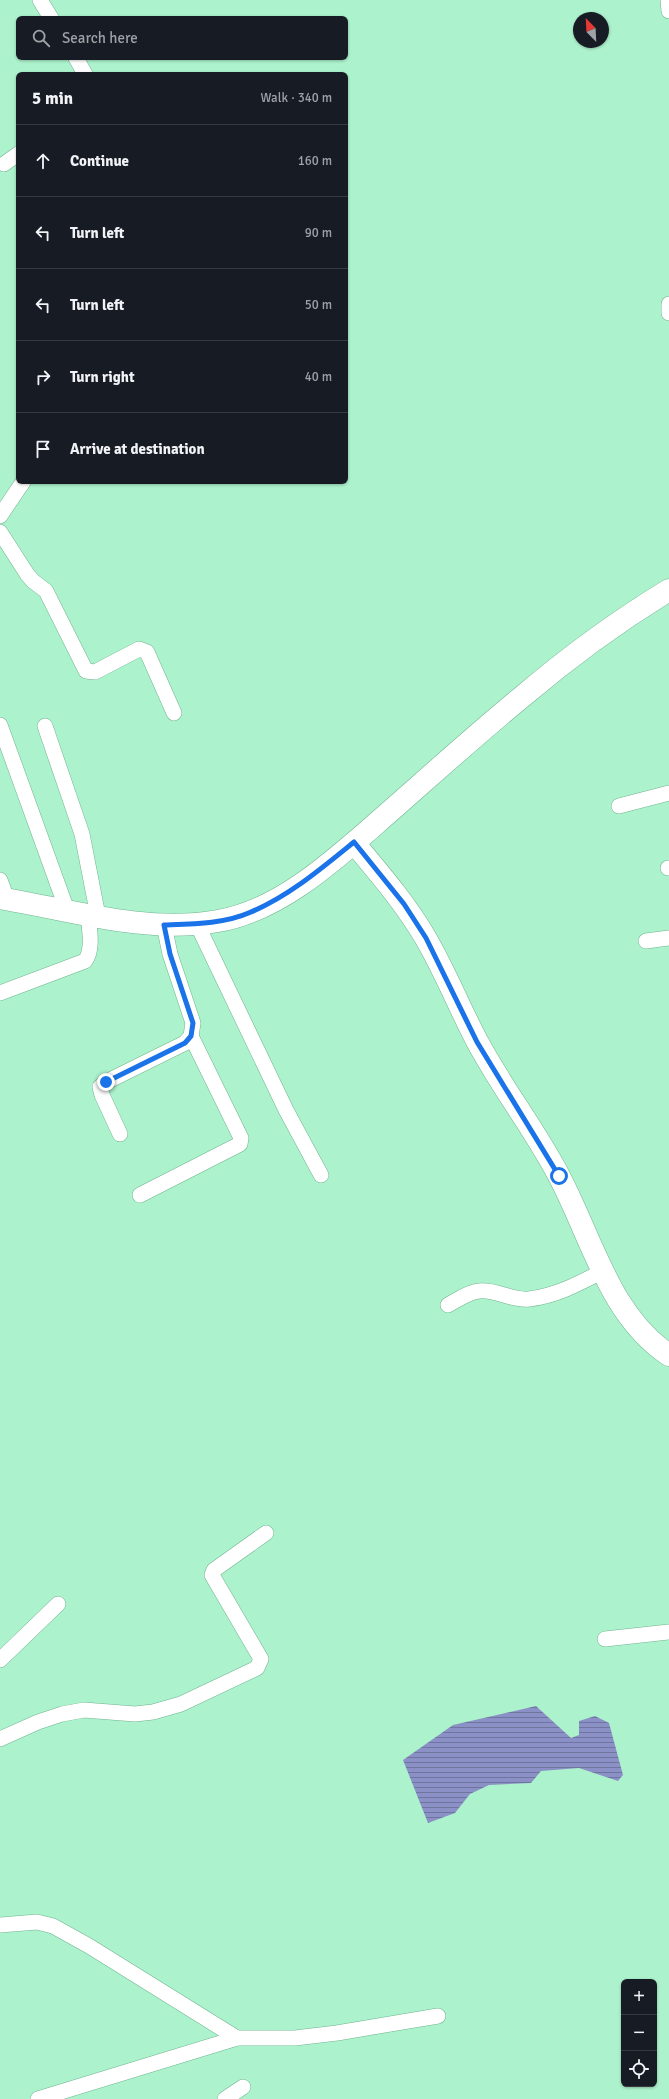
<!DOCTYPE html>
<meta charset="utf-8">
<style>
:root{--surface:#171b24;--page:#20242c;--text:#f1f3f6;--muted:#9ea1a6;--line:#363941}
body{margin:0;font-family:Signika,sans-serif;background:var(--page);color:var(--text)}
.controls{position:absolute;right:12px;bottom:12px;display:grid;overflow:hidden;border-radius:6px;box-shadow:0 1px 3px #0004}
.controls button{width:36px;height:36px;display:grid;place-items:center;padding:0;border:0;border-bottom:1px solid var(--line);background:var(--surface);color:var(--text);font:20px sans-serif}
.compass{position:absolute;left:573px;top:12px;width:36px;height:36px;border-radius:50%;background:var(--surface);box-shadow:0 1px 3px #0004;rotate:336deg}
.stop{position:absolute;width:12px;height:12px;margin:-9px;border:3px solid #1a73e8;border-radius:50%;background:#fff}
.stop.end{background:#1a73e8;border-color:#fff;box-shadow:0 1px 4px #0008}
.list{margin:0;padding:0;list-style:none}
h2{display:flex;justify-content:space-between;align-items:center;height:52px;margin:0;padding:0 16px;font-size:17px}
h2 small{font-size:13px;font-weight:400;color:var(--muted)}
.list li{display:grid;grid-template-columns:26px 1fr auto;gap:12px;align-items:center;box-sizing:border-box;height:72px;padding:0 16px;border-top:1px solid var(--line)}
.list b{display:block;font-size:15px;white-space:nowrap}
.list em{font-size:13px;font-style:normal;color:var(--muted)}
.icon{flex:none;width:22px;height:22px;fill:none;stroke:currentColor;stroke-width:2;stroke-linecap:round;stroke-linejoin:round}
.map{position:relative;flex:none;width:669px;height:2099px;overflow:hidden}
.search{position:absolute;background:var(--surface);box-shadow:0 1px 3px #0004;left:16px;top:16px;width:332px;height:44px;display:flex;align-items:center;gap:10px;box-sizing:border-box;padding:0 14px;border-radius:6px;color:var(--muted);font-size:15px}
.panel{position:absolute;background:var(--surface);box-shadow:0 1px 3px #0004;left:16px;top:72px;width:332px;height:412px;border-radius:6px}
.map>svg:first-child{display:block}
.water{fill:url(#water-rules)}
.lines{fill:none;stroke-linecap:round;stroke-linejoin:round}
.street-casing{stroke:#70b490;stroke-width:16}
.secondary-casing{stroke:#70b490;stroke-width:23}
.street{stroke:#fff;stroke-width:15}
.secondary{stroke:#fff;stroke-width:22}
.route{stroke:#1a73e8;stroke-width:5}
</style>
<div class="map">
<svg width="669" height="2099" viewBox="0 0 669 2099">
<defs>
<pattern id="water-rules" width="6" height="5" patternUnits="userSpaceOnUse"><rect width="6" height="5" fill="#8b90c6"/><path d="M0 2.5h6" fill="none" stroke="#7075a0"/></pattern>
</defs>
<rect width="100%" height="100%" fill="#acf2cc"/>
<polygon class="water" points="536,1706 571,1738 579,1735 579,1721 595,1716 609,1723 623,1775 618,1781 579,1768 541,1771 531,1783 489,1785 470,1794 455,1813 428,1823 403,1760 453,1725"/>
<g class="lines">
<defs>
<g id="street">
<polyline points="40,0 51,18"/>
<polyline points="668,0 669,11"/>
<polyline points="76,58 85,74"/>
<polyline points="4,164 18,154"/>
<polyline points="669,304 669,313"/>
<polyline points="0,516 23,482"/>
<polyline points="0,532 27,574 33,581 46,591 86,671 95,672 139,649 147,652 174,713"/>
<polyline points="0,725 67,910"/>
<polyline points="45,726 82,834 98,916"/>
<polyline points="619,806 669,793"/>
<polyline points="668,868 669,868"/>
<polyline points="0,880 7,899"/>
<polyline points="197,924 286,1110 321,1175"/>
<polyline points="646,941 669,938"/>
<path d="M0 993 85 961C94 949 89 928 88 914"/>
<polyline points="120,1134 102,1095 100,1087 106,1082 185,1043 191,1036 193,1023 170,954 164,925"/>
<polyline points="140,1195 240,1144 241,1138 191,1036"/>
<path d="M448 1305C457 1300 468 1292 479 1291 496 1289 512 1301 529 1299 556 1296 580 1283 603 1271"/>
<polyline points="605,1639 669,1632"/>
<polyline points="0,1660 58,1604"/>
<polyline points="0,1739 38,1722 62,1714 84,1710 135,1714 153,1712 181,1704 257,1668 261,1659 212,1575 214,1570 266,1533"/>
<polyline points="0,1925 37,1922 53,1926 89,1946 237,2038"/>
<polyline points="38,2099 237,2038 295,2038 337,2033 438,2016"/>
<polyline points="225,2099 243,2087"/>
</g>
<g id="secondary">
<path d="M354 843C379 873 405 903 425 937 445 971 459 1007 477 1041 502 1088 535 1130 559 1176 592 1238 609 1315 669 1355"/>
<path d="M0 898C71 910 146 934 218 921 285 910 345 850 395 807 437 770 479 732 523 696 569 657 618 621 669 590"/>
</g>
</defs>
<use href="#street" class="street-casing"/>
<use href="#secondary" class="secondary-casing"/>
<use href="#street" class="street"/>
<use href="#secondary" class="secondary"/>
</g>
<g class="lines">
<path class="route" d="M106 1082 185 1043 191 1036 193 1023 170 954 164 925C193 924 224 924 251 912 289 896 322 868 354 842L404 904 426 938 477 1042 559 1176"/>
</g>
</svg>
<div class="controls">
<button>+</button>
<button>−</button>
<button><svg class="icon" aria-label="locate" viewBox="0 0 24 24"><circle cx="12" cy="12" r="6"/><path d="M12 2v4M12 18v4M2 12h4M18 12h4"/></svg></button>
</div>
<svg class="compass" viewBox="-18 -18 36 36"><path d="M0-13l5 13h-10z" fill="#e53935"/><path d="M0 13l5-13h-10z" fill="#9ea1a6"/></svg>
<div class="stop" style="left:559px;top:1176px"></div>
<div class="stop end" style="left:106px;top:1082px"></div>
<div class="search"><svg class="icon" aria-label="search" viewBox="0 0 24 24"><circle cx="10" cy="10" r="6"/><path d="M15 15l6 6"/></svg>Search here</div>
<section class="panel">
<h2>5 min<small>Walk · 340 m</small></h2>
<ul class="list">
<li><svg class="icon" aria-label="ahead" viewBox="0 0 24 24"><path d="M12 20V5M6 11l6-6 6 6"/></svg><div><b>Continue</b></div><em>160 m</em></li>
<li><svg class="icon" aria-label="left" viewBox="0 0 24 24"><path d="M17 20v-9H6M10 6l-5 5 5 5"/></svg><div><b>Turn left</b></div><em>90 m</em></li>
<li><svg class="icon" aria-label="left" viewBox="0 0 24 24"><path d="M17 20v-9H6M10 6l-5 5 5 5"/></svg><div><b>Turn left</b></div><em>50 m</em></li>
<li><svg class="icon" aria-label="right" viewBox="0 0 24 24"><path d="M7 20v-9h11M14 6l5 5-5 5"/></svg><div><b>Turn right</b></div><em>40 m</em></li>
<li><svg class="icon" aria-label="arrive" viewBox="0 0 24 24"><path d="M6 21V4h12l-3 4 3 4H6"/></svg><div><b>Arrive at destination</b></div></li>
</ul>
</section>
</div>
